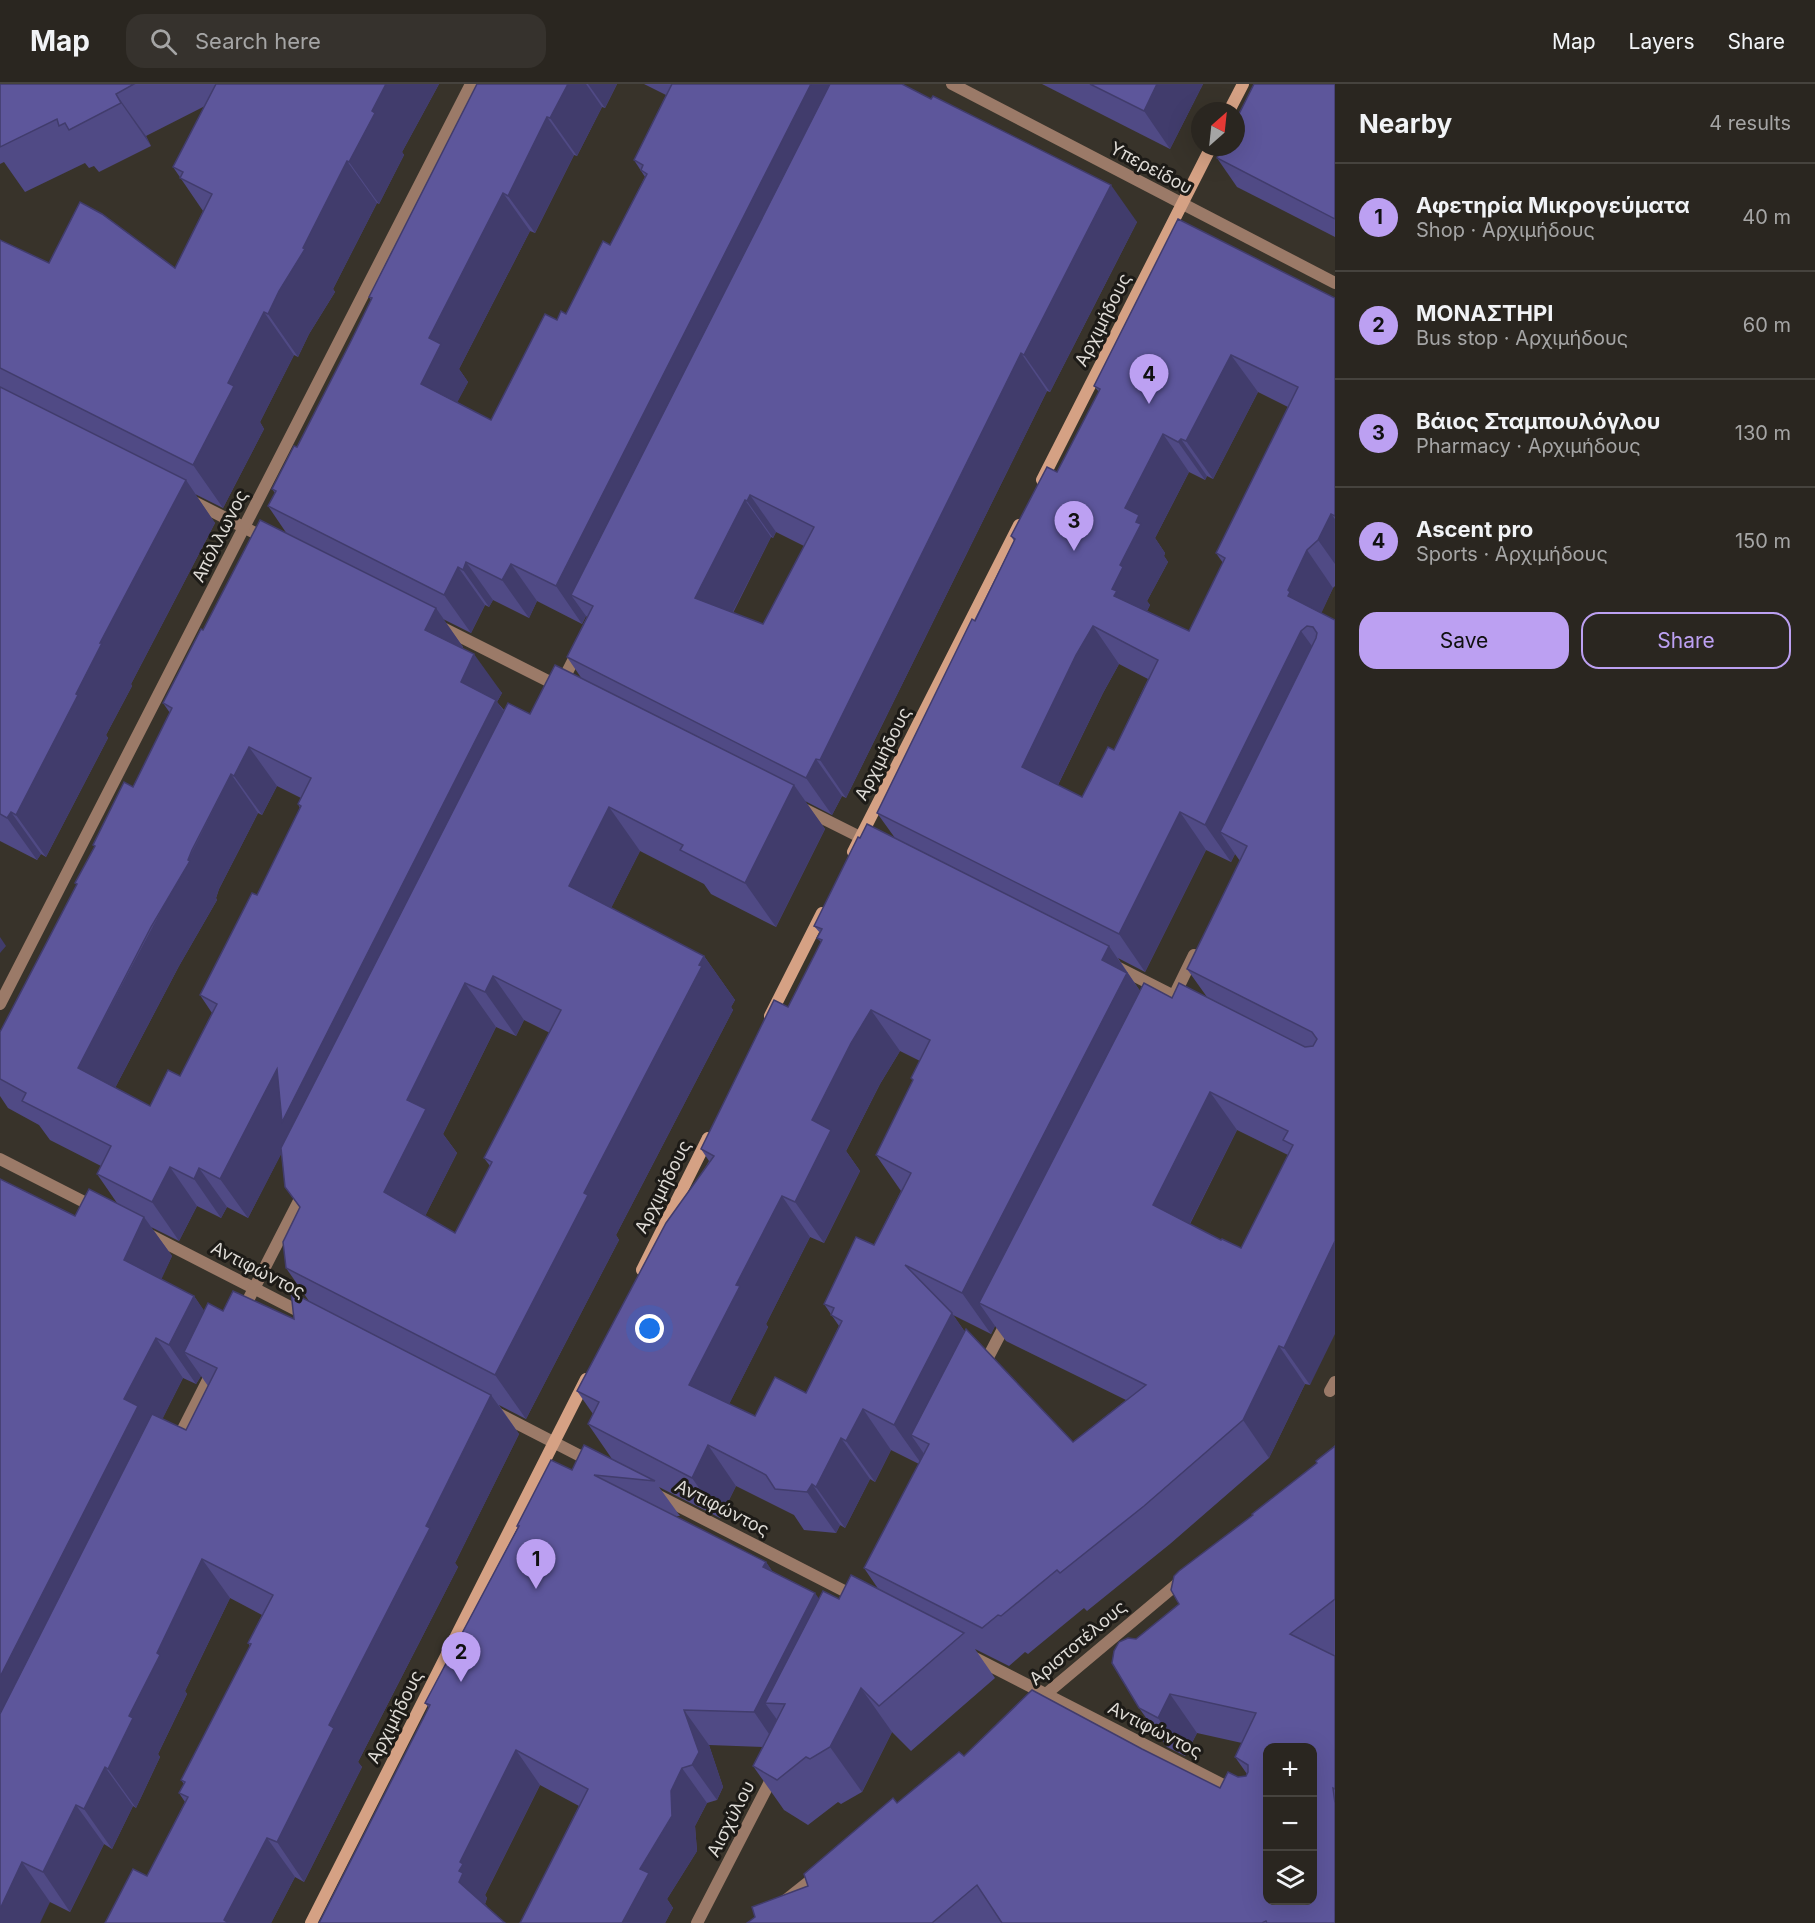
<!DOCTYPE html>
<meta charset="utf-8">
<style>
:root{--surface:#2a2620;--page:#36322d;--text:#f1f3f6;--muted:#a5a5a5;--line:#46433e;--accent:#bca0f2}
body{margin:0;font-family:Inter,sans-serif;background:var(--page);color:var(--text)}
.controls{position:absolute;right:18px;bottom:18px;display:grid;overflow:hidden;border-radius:12px;box-shadow:0 6px 24px #0002}
.controls button{width:54px;height:54px;display:grid;place-items:center;padding:0;border:0;border-bottom:2px solid var(--line);background:var(--surface);color:var(--text);font:30px sans-serif}
.compass{position:absolute;left:1191px;top:18px;width:54px;height:54px;border-radius:50%;background:var(--surface);box-shadow:0 6px 24px #0002;rotate:27deg}
.you{position:absolute;left:650px;top:1245px;width:21px;height:21px;margin:-15px;border:4px solid #fff;border-radius:50%;background:#1a73e8;box-shadow:0 0 0 9px #1a73e833}
.badge{display:grid;place-items:center;width:39px;height:39px;border-radius:50%;background:var(--accent);color:#111;font-size:20px;font-weight:700}
.pin{position:absolute;translate:-50% -50px;filter:drop-shadow(0 2px 3px #0008)}
.pin::after{content:'';position:absolute;top:32px;width:21px;height:18px;background:inherit;clip-path:polygon(0 0,100% 0,50% 100%)}
.list{margin:0;padding:0;list-style:none}
h2{display:flex;justify-content:space-between;align-items:center;height:78px;margin:0;padding:0 24px;font-size:26px}
h2 small{font-size:20px;font-weight:400;color:var(--muted)}
.list li{display:grid;grid-template-columns:39px 1fr auto;gap:18px;align-items:center;box-sizing:border-box;height:108px;padding:0 24px;border-top:2px solid var(--line)}
.list b{display:block;font-size:22px;white-space:nowrap}
.list p{margin:0;font-size:20px;white-space:nowrap;color:var(--muted)}
.list em{font-size:20px;font-style:normal;color:var(--muted)}
.actions{display:flex;gap:12px;padding:18px 24px}
.actions a{flex:1;padding:14px 0;border:2px solid var(--accent);border-radius:18px;text-align:center;font-size:21px;color:var(--accent)}
.actions .main{background:var(--accent);color:#111}
.icon{flex:none;width:33px;height:33px;fill:none;stroke:currentColor;stroke-width:2;stroke-linecap:round;stroke-linejoin:round}
.map{position:relative;flex:none;width:1335px;height:1839px;overflow:hidden}
header{display:flex;align-items:center;gap:36px;box-sizing:border-box;height:84px;padding:0 30px;background:var(--surface);border-bottom:2px solid var(--line)}
header strong{font-size:28px}
nav{display:flex;gap:33px;margin-inline-start:auto;font-size:21px}
.search{width:420px;height:54px;background:var(--page);display:flex;align-items:center;gap:15px;box-sizing:border-box;padding:0 21px;border-radius:18px;color:var(--muted);font-size:22px}
main{display:flex}
aside{flex:1;background:var(--surface)}
.map>svg:first-child{display:block}
.lines{fill:none;stroke-linecap:round;stroke-linejoin:round}
.street{stroke:#9b7a68;stroke-width:12}
.secondary{stroke:#d5a184;stroke-width:12}
.wall{fill:#504a85;fill-rule:evenodd}
.shaded-wall{fill:#413c6c}
.building{fill:#5d569b;stroke:#413c6c;stroke-width:1.5;fill-rule:evenodd}
.labels{text-anchor:middle;stroke-width:6;stroke-linejoin:round;paint-order:stroke}
.street-label{font-size:18px;fill:#dedbd6;stroke:#1d1b17}
</style>
<header>
<strong>Map</strong>
<div class="search"><svg class="icon" aria-label="search" viewBox="0 0 24 24"><circle cx="10" cy="10" r="6"/><path d="M15 15l6 6"/></svg>Search here</div>
<nav><a>Map</a><a>Layers</a><a>Share</a></nav>
</header>
<main>
<div class="map">
<svg width="1335" height="1839" viewBox="0 0 1335 1839">
<rect width="100%" height="100%" fill="#38332a"/>
<g class="lines">
<g class="street">
<polyline points="952,0 1335,199"/>
<polyline points="192,417 267,455"/>
<polyline points="441,543 562,604"/>
<polyline points="560,602 578,567"/>
<polyline points="800,723 868,757"/>
<polyline points="1113,881 1186,918"/>
<polyline points="1173,914 1194,871"/>
<polyline points="0,920 471,0"/>
<polyline points="0,1075 98,1125"/>
<polyline points="148,1150 306,1231"/>
<polyline points="242,1228 304,1107"/>
<polyline points="983,1283 1007,1237"/>
<polyline points="1330,1307 1335,1298"/>
<polyline points="495,1328 592,1378"/>
<polyline points="176,1359 213,1286"/>
<polyline points="655,1410 856,1513"/>
<polyline points="973,1573 1235,1707"/>
<polyline points="1040,1615 1183,1495"/>
<polyline points="786,1816 820,1789"/>
<polyline points="697,1839 775,1688"/>
</g>
<g class="secondary">
<polyline points="1229,27 1243,0"/>
<polyline points="1042,396 1211,63"/>
<polyline points="853,768 1019,441"/>
<polyline points="770,932 822,829"/>
<polyline points="642,1186 708,1054"/>
<polyline points="311,1839 586,1295"/>
</g>
</g>
<g class="wall">
<polygon points="0,0 439,0 402,68 404,71 379,120 377,119 333,205 335,208 309,250 298,273 294,271 260,338 264,345 223,424 195,410 215,439 131,600 132,602 106,651 108,654 46,773 41,770 37,776 0,757 0,156 49,179 175,184 203,127 173,83 205,22 146,52 151,62 99,88 94,82 89,84 85,79 25,108 4,78 0,80"/>
<path d="M477 0H617L605 24 602 23 577 72 574 71 535 149 530 147 459 285 468 298 457 318 491 336 557 236 566 230 610 161 645 93 634 76 666 11 644 0H902L1137 138 1050 308 1047 307 846 714 842 712 832 731 805 717 825 745 776 843 711 810 704 800 640 767 611 824 704 872 735 916 731 923 733 926 616 1151 619 1156 526 1335 499 1321 519 1350 455 1479 458 1483 358 1678 362 1683 304 1798 295 1793 271 1839H105L147 1792 185 1718 179 1709 184 1700 181 1696 250 1562 248 1559 262 1531 230 1514 185 1607 187 1610 158 1670 160 1673 136 1724 133 1722 112 1765 104 1760 70 1828 50 1818 0 1839 75 1132 117 1119 97 1090 101 1082 50 1056 39 1041 8 1024 0 1012V948L77 801 75 799 95 763 93 761 133 703 170 629 163 619 203 546 287 450 268 422 275 409 272 405 297 363 351 257 371 216 369 213ZM776 448 804 462 763 540 733 529 771 453 773 454ZM493 516 529 534 537 517 582 540 586 532 587 533 567 573 582 595 530 630 504 626 497 618 502 609 463 564V563L443 535 471 549 485 521 489 523ZM277 702 301 714 298 720 300 724 257 811 200 911 212 929 180 992 150 1022 115 1004 179 882 217 816 216 814 219 805 258 729 262 731ZM524 936 550 949 484 1074 490 1082 455 1149 425 1132 457 1069 443 1050 496 943 516 952ZM282 1068 285 1103 300 1124 286 1184 309 1217 294 1235 223 1227H204L194 1212 161 1195 172 1172 151 1143 179 1157 197 1122 221 1134 227 1123 248 1134ZM201 1292 208 1302 186 1346 162 1335 183 1294 196 1300Z"/>
<polygon points="1042,0 1203,0 1170,65"/>
<polygon points="1335,0 1335,153 1237,103 1217,74"/>
<path d="M1335 214V502L1333 504 1321 529 1335 536 1310 1301 1305 1300 1269 1374 1170 1460 1087 1527 1084 1524 1028 1570 1025 1568 1009 1582 975 1565 995 1594 911 1667 892 1648 862 1708 841 1720 838 1718 808 1741 784 1726 753 1682 763 1663 709 1661 723 1703 717 1716 707 1719 695 1742 697 1767 667 1815 673 1824 665 1839H520L579 1722 540 1701 485 1811 487 1814 485 1820 487 1822 319 1839 429 1624 425 1619 518 1443 517 1442 572 1386 612 1375 588 1340 593 1330 577 1307 709 1077 701 1065 788 923 821 858 817 854 820 849 814 842 860 754H895L877 729 1014 457 1011 452 1057 388 1099 308 1094 302ZM1258 308 1288 323 1216 469 1223 479 1189 547 1147 527 1150 521 1147 517 1168 478 1164 472 1165 469 1155 454 1189 388 1205 396 1207 392 1213 395ZM1119 580 1148 595 1114 666 1082 713 1058 701 1103 609ZM1206 766 1231 778 1235 770 1240 777 1187 885 1207 913 1172 914 1140 907 1118 874 1145 888ZM900 967 920 977 911 994 913 997 876 1071 901 1107 874 1161 824 1220 839 1242 806 1309 755 1332 729 1320 768 1243 766 1240 810 1153 824 1159 860 1087 846 1067 880 1000ZM1237 1046 1288 1071 1241 1164 1221 1156 1190 1140ZM953 1231 991 1250 995 1242 1006 1257 1126 1316 1073 1358 965 1248ZM891 1366 919 1380 864 1484 879 1506 839 1515H819L772 1487 766 1478 675 1432H680L659 1403 720 1434 736 1402 794 1431 804 1446 836 1449 840 1441 845 1444 870 1395 875 1398Z"/>
<path d="M1335 1362V1839H747L808 1802 897 1719 964 1672 1142 1665 1220 1704 1238 1693 1246 1692 1247 1690 1235 1673 1242 1659 1197 1649 1185 1672 1167 1663 1139 1624 1136 1555 1179 1520 1253 1431 1317 1379ZM1268 1664H1312V1816Z"/>
</g>
<g class="shaded-wall">
<polygon points="386,0 439,0 402,68 404,71 379,120 349,78 372,27"/>
<polygon points="568,0 586,0 602,23 577,72 550,34"/>
<polygon points="588,0 617,0 605,24"/>
<polygon points="811,0 856,0 571,511 586,532 582,540 556,502"/>
<polygon points="1157,0 1203,0 1170,65 1144,27"/>
<polygon points="116,10 146,52 151,62 121,19"/>
<polygon points="547,33 574,71 535,149 508,112"/>
<polygon points="347,77 377,119 333,205 335,208 309,250 298,273 268,230 279,207 303,164"/>
<polygon points="1111,101 1137,138 1050,308 1024,271"/>
<polygon points="503,109 530,147 459,285 468,298 447,338 421,300 429,254"/>
<polygon points="264,228 294,271 260,338 264,345 223,424 193,381 228,299"/>
<polygon points="1021,269 1047,307 846,714 820,676"/>
<polygon points="1231,271 1258,308 1213,395 1186,357"/>
<polygon points="1163,350 1189,388 1155,454 1165,469 1164,472 1168,478 1147,517 1150,521 1140,540 1114,512 1112,505 1120,481 1125,424"/>
<polygon points="1181,355 1207,392 1205,396 1178,358"/>
<polygon points="186,396 215,439 131,600 132,602 106,651 108,654 46,773 16,731 100,559"/>
<polygon points="750,411 776,448 773,454 747,417"/>
<polygon points="745,416 771,453 721,551 695,514"/>
<polygon points="1331,430 1335,435 1335,480 1318,456"/>
<polygon points="1307,466 1333,504 1315,543 1313,543 1288,512 1288,506"/>
<polygon points="466,478 493,516 489,523 463,486"/>
<polygon points="511,480 537,517 529,534 502,496"/>
<polygon points="458,483 485,521 471,549 444,511"/>
<polygon points="436,524 463,563 452,585 425,546"/>
<polygon points="1093,542 1119,580 1103,609 1048,721 1022,683 1076,571"/>
<polygon points="1301,547 1328,584 1220,748 1235,770 1231,778 1205,741"/>
<polygon points="474,570 502,609 497,618 524,655 291,1051 248,1134 220,1095"/>
<polygon points="249,663 277,702 262,731 234,692"/>
<polygon points="816,675 842,712 832,731 806,694"/>
<polygon points="231,690 258,729 219,805 216,814 217,816 179,882 105,1023 78,984 188,776"/>
<polygon points="794,701 825,745 776,843 745,799"/>
<polygon points="609,723 640,767 600,846 569,802"/>
<polygon points="11,728 41,770 37,776 7,734"/>
<polygon points="1180,728 1206,766 1145,888 1119,850"/>
<polygon points="0,853 6,862 0,869"/>
<polygon points="1109,862 1156,930 979,1219 995,1242 991,1250 962,1209 1102,876"/>
<polygon points="704,872 735,916 731,923 733,926 616,1151 619,1156 526,1335 495,1291 584,1109"/>
<polygon points="493,892 524,936 516,952 485,908"/>
<polygon points="465,899 496,943 443,1050 457,1069 415,1152 384,1108 407,1016"/>
<polygon points="871,926 900,967 880,1000 846,1067 860,1087 824,1159 795,1118 812,1036 851,959"/>
<polygon points="1210,1008 1237,1046 1180,1159 1153,1121"/>
<polygon points="170,1083 197,1122 179,1157 152,1118"/>
<polygon points="199,1084 227,1123 221,1134 194,1095"/>
<polygon points="782,1112 810,1153 766,1240 768,1243 718,1342 689,1301 736,1201"/>
<polygon points="144,1133 172,1172 152,1216 124,1176"/>
<polygon points="1335,1157 1335,1250 1310,1301 1284,1264"/>
<polygon points="194,1212 221,1251 184,1268 201,1292 196,1300 169,1261"/>
<polygon points="952,1229 980,1270 929,1360 911,1351 927,1374 923,1382 894,1341"/>
<polygon points="156,1254 183,1294 156,1348 0,1687 0,1593 124,1315"/>
<polygon points="1279,1262 1305,1300 1269,1374 1243,1336"/>
<polygon points="491,1311 519,1350 455,1479 458,1483 358,1678 362,1683 304,1798 277,1758 329,1641 426,1442"/>
<polygon points="863,1325 891,1366 875,1398 846,1357"/>
<polygon points="841,1354 870,1395 845,1444 816,1403"/>
<polygon points="708,1361 736,1402 720,1434 692,1394"/>
<polygon points="812,1400 840,1441 836,1449 807,1408"/>
<polygon points="202,1475 230,1514 185,1607 187,1610 158,1670 160,1673 136,1724 108,1685 129,1632 157,1569"/>
<polygon points="766,1478 790,1513 763,1483"/>
<polygon points="815,1509 840,1544 785,1620 765,1619 786,1648 778,1663 754,1628"/>
<polygon points="861,1604 892,1648 862,1708 830,1663"/>
<polygon points="1170,1610 1197,1649 1185,1672 1158,1634"/>
<polygon points="684,1626 709,1661 723,1703 717,1716 692,1681"/>
<polygon points="516,1666 540,1701 485,1811 487,1814 485,1820 488,1824 459,1798 460,1778"/>
<polygon points="105,1683 133,1722 112,1765 84,1725"/>
<polygon points="682,1684 707,1719 695,1742 697,1767 667,1815 673,1824 665,1839 622,1839 640,1785 671,1707"/>
<polygon points="76,1721 104,1760 70,1828 43,1788"/>
<polygon points="267,1754 295,1793 271,1839 226,1839 224,1836"/>
<polygon points="22,1778 50,1818 40,1839 0,1839 0,1825"/>
</g>
<g class="building">
<polygon points="0,0 134,0 116,10 121,19 69,46 65,39 59,42 57,35 0,63"/>
<polygon points="216,0 386,0 372,27 375,29 349,78 347,77 303,164 305,165 279,207 268,230 264,228 228,299 234,302 193,381 0,284 0,156 49,179 80,118 102,130 175,184 212,110 180,94 183,88 173,83"/>
<polygon points="477,0 568,0 550,34 547,33 508,112 503,109 429,254 441,260 421,300 491,336 545,230 557,236 561,227 566,230 603,157 610,161 647,90 641,86 643,81 634,76 672,0 811,0 556,502 511,480 502,496 466,478 463,486 458,483 444,511 268,422 276,407 272,405 294,362 297,363 351,257 372,214 369,213"/>
<path d="M830 0H902L931 15 933 12 1111 101 1024 271 1021 269 820 676 816 675 806 694 567 573 593 522 571 511ZM750 411 814 443 763 540 695 514 745 416 747 417Z"/>
<polygon points="1090,0 1157,0 1144,27"/>
<polygon points="1254,0 1335,0 1335,135 1217,74 1222,63 1236,63 1236,36"/>
<path d="M1178 135 1335 214V432L1331 430 1318 456 1307 466 1288 506 1290 508 1288 512 1335 536V1157L1284 1264 1279 1262 1243 1336 1144 1422 1060 1489 1057 1486 1001 1532 998 1531 982 1544 864 1484 929 1360 911 1351 966 1245 1073 1358 1146 1301 979 1219 1144 899 1172 914 1179 899 1305 963 1313 962 1317 955 1312 948 1187 885 1247 762 1220 748 1316 554 1317 549 1313 543 1307 542 1301 547 1205 741 1180 728 1119 850 877 729 972 535 975 537 1015 455 1011 452 1047 383 1057 388 1100 305 1094 302ZM1231 271 1298 303 1216 469 1225 474 1189 547 1114 512 1117 507 1112 505 1123 483 1120 481 1141 440 1136 438 1139 431 1125 424 1163 350 1178 358 1181 355 1186 357ZM1093 542 1158 576 1114 666 1108 663 1082 713 1022 683 1076 571ZM1210 1008 1288 1047 1283 1056 1293 1061 1241 1164 1222 1155 1221 1156 1153 1121Z"/>
<polygon points="0,303 186,396 100,559 102,559 76,610 78,611 16,731 11,728 7,734 0,730"/>
<path d="M260 436 436 524 425 546 474 570 461 598 496 616 282 1038 277 985 220 1095 199 1084 194 1095 170 1083 152 1118 97 1090 111 1062 22 1017 26 1009 0 995V948L77 800 75 799 95 762 93 761 124 698 133 703 172 624 163 619 201 545 203 546ZM249 663 311 694 298 720 301 722 257 811 252 809 200 911 217 920 180 992 168 986 150 1022 78 984 151 843 190 777 188 776 192 766 231 690 234 692Z"/>
<path d="M555 581 794 701 745 799 680 766 683 761 609 723 569 802 704 872 699 881 702 882 584 1109 588 1111 495 1291 286 1184 283 1158 300 1123 285 1103 281 1064 508 619 530 630ZM493 892 561 926 484 1074 492 1078 455 1149 384 1108 426 1025 407 1016 465 899 485 908Z"/>
<path d="M867 740 1109 862 1102 876 1127 889 962 1209 905 1181 952 1229 894 1341 863 1325 846 1357 841 1354 816 1403 812 1400 807 1408 775 1405 766 1391 708 1361 692 1394 588 1340 599 1318 577 1307 666 1139 714 1072 701 1065 774 916 788 923 822 856 817 854 822 845 814 842 858 753 860 754ZM871 926 930 956 911 994 913 996 876 1071 911 1089 874 1161 856 1153 824 1220 834 1224 831 1231 842 1237 806 1309 775 1293 755 1332 689 1301 740 1202 736 1201 782 1112 795 1118 831 1046 812 1036 851 959Z"/>
<polygon points="0,1095 75,1132 89,1105 144,1133 124,1176 194,1212 169,1261 156,1254 124,1315 138,1322 0,1593"/>
<polygon points="233,1207 294,1235 291,1208 491,1311 426,1442 430,1444 329,1641 334,1644 277,1758 267,1754 224,1836 227,1838 226,1839 105,1839 133,1785 147,1792 188,1713 179,1709 185,1698 181,1696 251,1560 248,1559 273,1511 202,1475 157,1569 160,1571 129,1632 133,1634 108,1685 105,1683 84,1725 76,1721 43,1788 22,1778 0,1825 0,1630 152,1330 186,1346 217,1284 184,1268 208,1219 223,1227"/>
<polygon points="584,1361 655,1397 594,1391 766,1478 763,1483 815,1509 754,1628 684,1626 699,1668 692,1681 682,1684 671,1707 672,1732 640,1785 649,1789 622,1839 520,1839 588,1705 516,1666 460,1778 463,1780 459,1787 463,1789 459,1798 505,1839 319,1839 430,1621 425,1619 519,1442 517,1442 551,1376 572,1386"/>
<path d="M1335 1362V1515L1290 1550 1335 1572V1705L1333 1704 1335 1719V1839H1267L1266 1837 1262 1839H1002L977 1801 932 1839H747L755 1833 752 1823 808 1802 804 1790 893 1714 897 1719 959 1668 964 1672 1032 1606 1142 1665 1220 1704 1228 1688 1238 1693 1246 1692 1248 1688V1681L1235 1673 1256 1629 1170 1610 1158 1634 1139 1624 1112 1579 1114 1567 1119 1558 1128 1554 1136 1555 1179 1520 1171 1506 1174 1492 1179 1487 1253 1431 1252 1430 1317 1379 1316 1377ZM1268 1664H1312V1715L1315 1716V1723L1312 1727V1816H1268Z"/>
<polygon points="851,1491 964,1549 879,1622 861,1604 830,1663 810,1675 806,1673 777,1696 753,1682 785,1620 765,1619 823,1507 839,1515"/>
</g>
<g class="labels">
<g class="street-label">
<text transform="translate(1151 84) rotate(28)" y="6">Υπερείδου</text>
<text transform="translate(1103 236) rotate(-63)" y="6">Αρχιμήδους</text>
<text transform="translate(220 452) rotate(-63)" y="6">Απόλλωνος</text>
<text transform="translate(883 670) rotate(-63)" y="6">Αρχιμήδους</text>
<text transform="translate(663 1103) rotate(-63)" y="6">Αρχιμήδους</text>
<text transform="translate(258 1186) rotate(27)" y="6">Αντιφώντος</text>
<text transform="translate(722 1424) rotate(27)" y="6">Αντιφώντος</text>
<text transform="translate(1078 1559) rotate(-40)" y="6">Αριστοτέλους</text>
<text transform="translate(395 1633) rotate(-63)" y="6">Αρχιμήδους</text>
<text transform="translate(1155 1646) rotate(27)" y="6">Αντιφώντος</text>
<text transform="translate(731 1735) rotate(-63)" y="6">Αισχύλου</text>
</g>
</g>
</svg>
<div class="controls">
<button>+</button>
<button>−</button>
<button><svg class="icon" aria-label="layers" viewBox="0 0 24 24"><path d="M12 4l9 5-9 5-9-5zM3 14l9 5 9-5"/></svg></button>
</div>
<svg class="compass" viewBox="-18 -18 36 36"><path d="M0-13l5 13h-10z" fill="#e53935"/><path d="M0 13l5-13h-10z" fill="#a5a5a5"/></svg>
<div class="you"></div>
<div class="pin badge" style="left:536px;top:1505px">1</div>
<div class="pin badge" style="left:461px;top:1598px">2</div>
<div class="pin badge" style="left:1074px;top:467px">3</div>
<div class="pin badge" style="left:1149px;top:320px">4</div>
</div>
<aside>
<h2>Nearby<small>4 results</small></h2>
<ul class="list">
<li><span class="badge">1</span><div><b>Αφετηρία Μικρογεύματα</b><p>Shop · Αρχιμήδους</p></div><em>40 m</em></li>
<li><span class="badge">2</span><div><b>ΜΟΝΑΣΤΗΡΙ</b><p>Bus stop · Αρχιμήδους</p></div><em>60 m</em></li>
<li><span class="badge">3</span><div><b>Βάιος Σταμπουλόγλου</b><p>Pharmacy · Αρχιμήδους</p></div><em>130 m</em></li>
<li><span class="badge">4</span><div><b>Ascent pro</b><p>Sports · Αρχιμήδους</p></div><em>150 m</em></li>
</ul>
<div class="actions"><a class="main">Save</a><a>Share</a></div>
</aside>
</main>
